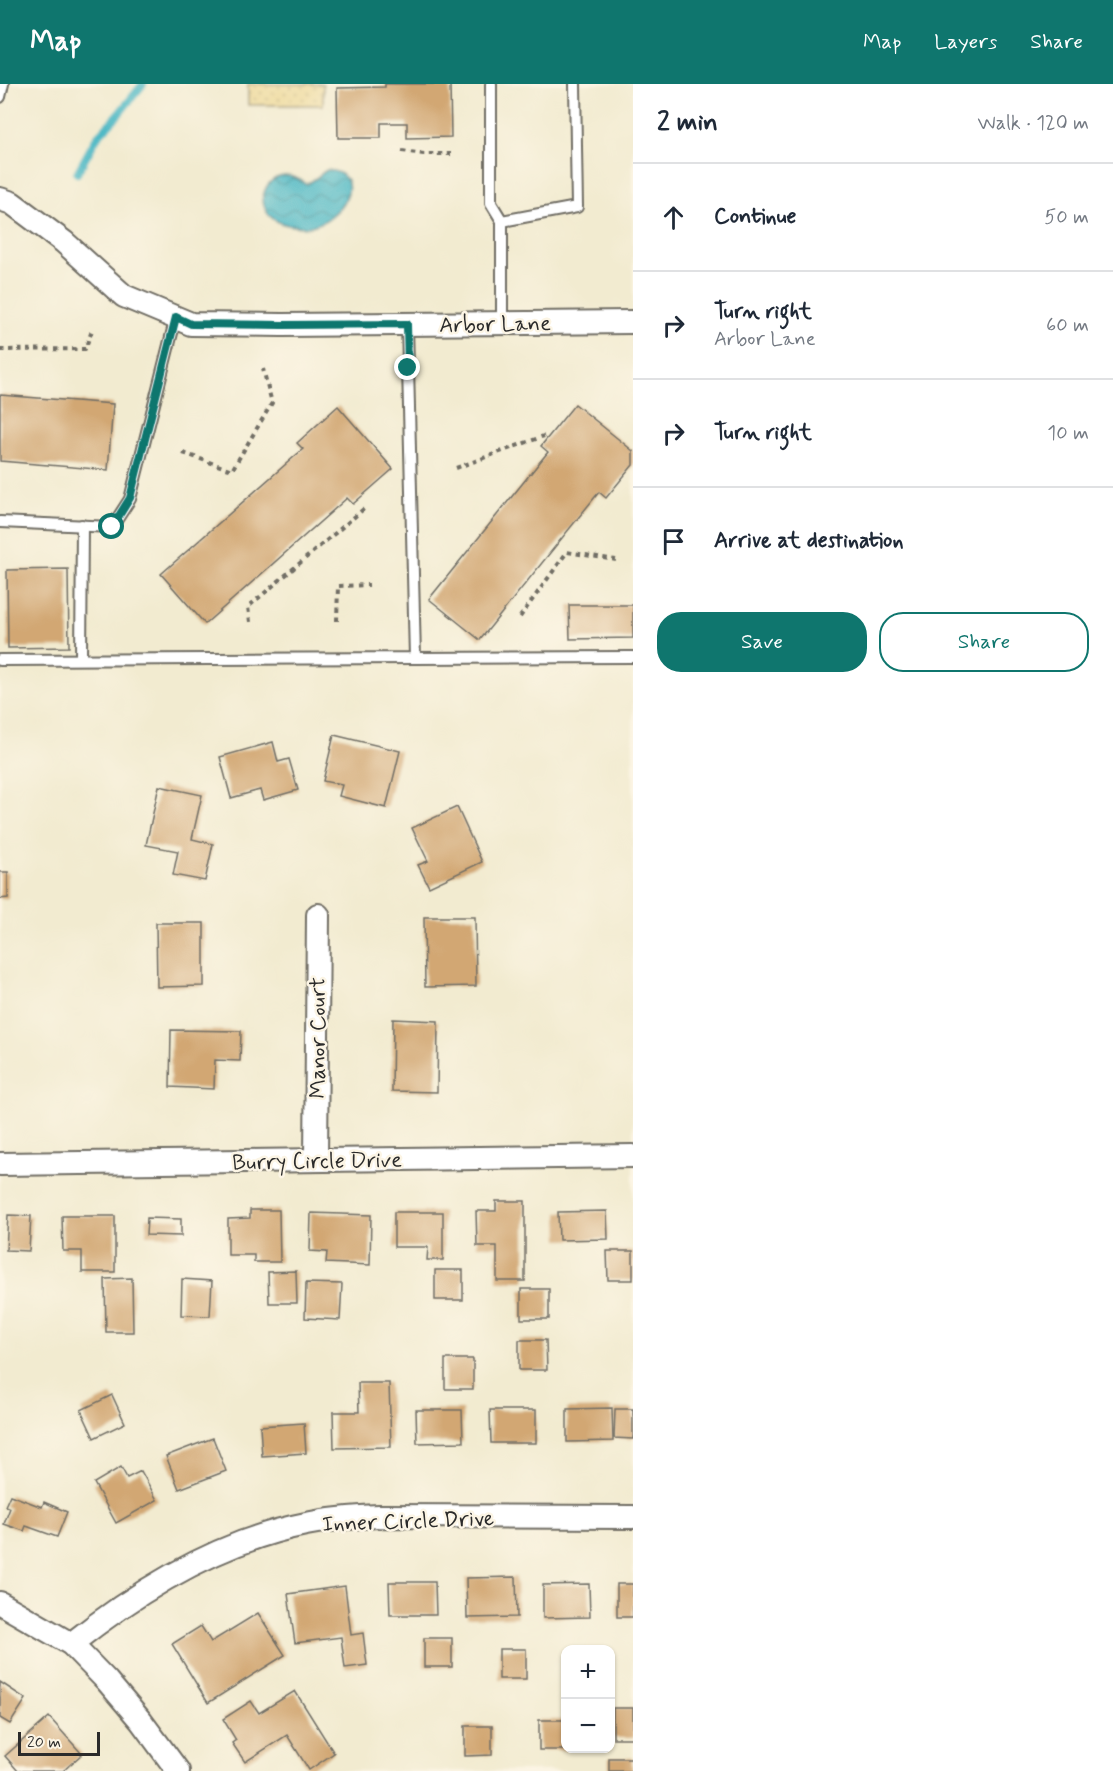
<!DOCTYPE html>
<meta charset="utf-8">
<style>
:root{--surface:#fff;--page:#f2f2f3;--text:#1f2937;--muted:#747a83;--line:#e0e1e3;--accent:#0f766e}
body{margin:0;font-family:Mynerve,sans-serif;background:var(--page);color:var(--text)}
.controls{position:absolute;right:18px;bottom:18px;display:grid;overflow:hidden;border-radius:12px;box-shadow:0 2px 4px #0004}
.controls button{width:54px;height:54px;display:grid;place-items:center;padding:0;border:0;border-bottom:2px solid var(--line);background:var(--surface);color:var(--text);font:30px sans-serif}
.scale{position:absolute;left:18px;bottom:15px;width:82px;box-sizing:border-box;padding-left:6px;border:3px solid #2b2b2b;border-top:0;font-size:16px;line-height:21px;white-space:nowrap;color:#2b2b2b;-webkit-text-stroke:4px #fcf5e5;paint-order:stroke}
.stop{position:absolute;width:18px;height:18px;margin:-14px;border:4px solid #0f766e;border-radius:50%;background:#fff}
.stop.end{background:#0f766e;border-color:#fff;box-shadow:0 2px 6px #0008}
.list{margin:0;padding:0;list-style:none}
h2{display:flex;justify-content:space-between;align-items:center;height:78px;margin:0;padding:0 24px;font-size:26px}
h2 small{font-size:20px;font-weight:400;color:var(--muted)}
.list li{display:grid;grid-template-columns:39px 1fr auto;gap:18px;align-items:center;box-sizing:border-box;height:108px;padding:0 24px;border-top:2px solid var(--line)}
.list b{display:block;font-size:22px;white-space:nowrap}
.list p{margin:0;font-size:20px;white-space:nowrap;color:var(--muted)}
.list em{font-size:20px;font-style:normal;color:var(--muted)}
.actions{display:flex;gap:12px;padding:18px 24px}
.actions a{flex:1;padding:14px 0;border:2px solid var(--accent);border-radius:24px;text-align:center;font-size:21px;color:var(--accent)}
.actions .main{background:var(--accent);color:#fff}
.icon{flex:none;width:33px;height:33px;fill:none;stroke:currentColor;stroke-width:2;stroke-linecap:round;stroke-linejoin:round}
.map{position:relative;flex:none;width:633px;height:1687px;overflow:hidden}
header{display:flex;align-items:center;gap:36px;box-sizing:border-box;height:84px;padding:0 30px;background:var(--accent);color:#fff}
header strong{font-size:28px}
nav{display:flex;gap:33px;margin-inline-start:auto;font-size:21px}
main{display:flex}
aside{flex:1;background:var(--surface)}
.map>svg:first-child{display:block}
.sand{fill:url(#sand-dots);stroke:#8c8264;stroke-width:1.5}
.water{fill:url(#water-waves);stroke:#3b7278;stroke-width:1.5}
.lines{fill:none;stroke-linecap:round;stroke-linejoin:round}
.stream{stroke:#4bb8c5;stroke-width:8}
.building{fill:#d2a773}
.service-casing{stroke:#716e65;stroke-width:14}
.minor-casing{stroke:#716e65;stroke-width:26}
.path{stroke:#716e65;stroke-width:4;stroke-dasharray:4.5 4.5;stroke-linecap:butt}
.service{stroke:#fff;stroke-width:10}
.minor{stroke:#fff;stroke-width:22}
.route{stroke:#0f766e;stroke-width:8}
.labels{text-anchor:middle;stroke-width:5;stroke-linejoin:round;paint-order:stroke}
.street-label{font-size:22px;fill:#2b2b2b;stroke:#fcf5e5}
</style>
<header>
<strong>Map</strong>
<nav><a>Map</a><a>Layers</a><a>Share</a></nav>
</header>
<main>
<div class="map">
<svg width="633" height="1687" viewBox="0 0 633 1687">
<defs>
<pattern id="sand-dots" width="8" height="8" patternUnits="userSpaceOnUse" patternTransform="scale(1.5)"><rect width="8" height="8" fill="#eeda9e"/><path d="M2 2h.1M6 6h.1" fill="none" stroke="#cb8" stroke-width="1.8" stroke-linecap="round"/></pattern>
<pattern id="water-waves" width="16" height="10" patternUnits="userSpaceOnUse" patternTransform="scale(1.5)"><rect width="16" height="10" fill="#4bb8c5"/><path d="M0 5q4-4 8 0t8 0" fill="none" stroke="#3f96a0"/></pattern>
</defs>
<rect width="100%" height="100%" fill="#fcf5e5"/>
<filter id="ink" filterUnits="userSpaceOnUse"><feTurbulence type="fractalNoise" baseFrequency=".0167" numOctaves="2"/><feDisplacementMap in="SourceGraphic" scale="12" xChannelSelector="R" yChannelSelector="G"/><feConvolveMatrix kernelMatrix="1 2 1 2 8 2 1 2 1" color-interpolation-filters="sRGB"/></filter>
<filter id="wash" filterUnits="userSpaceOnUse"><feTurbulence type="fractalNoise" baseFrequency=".008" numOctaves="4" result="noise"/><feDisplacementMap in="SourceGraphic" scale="24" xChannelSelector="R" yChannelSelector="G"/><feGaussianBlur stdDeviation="1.35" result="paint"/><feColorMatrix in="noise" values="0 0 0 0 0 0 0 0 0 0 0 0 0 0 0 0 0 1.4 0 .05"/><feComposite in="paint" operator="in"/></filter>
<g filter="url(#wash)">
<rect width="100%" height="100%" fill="#f2ebd0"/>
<rect class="sand" x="248" y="0" width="75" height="21"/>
<path class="water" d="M327 86C370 90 340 137 311 142 304 144 295 142 288 141 242 131 267 71 306 100 314 97 320 90 327 86Z"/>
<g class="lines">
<polyline class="stream" points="77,89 97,53 117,32 143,0"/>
</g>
<g id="blocks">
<g class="building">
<polygon points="385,0 450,0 451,53 407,54 407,39 381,39 381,54 338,54 337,4 385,3"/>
<polygon points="0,311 113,320 108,386 0,377"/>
<polygon points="575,320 633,367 633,381 606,414 599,408 480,556 429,515 548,368 541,362"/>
<polygon points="338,322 393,385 353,420 347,414 205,540 161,490 303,365 297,359"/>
<polygon points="68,485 69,563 8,564 7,486"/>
<polygon points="569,521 633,521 633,554 570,555"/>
<polygon points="334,651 400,667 386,724 339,712 342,701 323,697"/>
<polygon points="273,658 278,678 289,675 298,706 263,716 260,706 231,714 220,673"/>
<polygon points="159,702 202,711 192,755 213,760 205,797 173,791 178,767 146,761"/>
<polygon points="457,723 482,778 429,803 418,781 428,777 412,744"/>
<polygon points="0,788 8,788 8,814 0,815"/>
<polygon points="424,833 475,833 476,902 425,903"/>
<polygon points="156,839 204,839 204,902 157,903"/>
<polygon points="393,935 438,937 437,1008 392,1007"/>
<polygon points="171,946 241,947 240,977 215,976 214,1005 170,1003"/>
<polygon points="496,1117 525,1117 525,1197 497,1197 497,1162 477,1162 476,1127 496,1127"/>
<polygon points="250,1126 279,1126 280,1178 254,1178 254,1171 228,1171 228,1135 250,1134"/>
<polygon points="607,1127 608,1155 559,1156 558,1128"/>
<polygon points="394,1128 443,1128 443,1176 427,1176 428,1163 394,1163"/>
<polygon points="311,1129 371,1131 370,1181 326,1179 327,1168 310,1167"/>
<polygon points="8,1131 31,1132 29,1167 6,1166"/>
<polygon points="62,1132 115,1132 115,1188 82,1188 82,1167 63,1167"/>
<polygon points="147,1134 181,1135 181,1152 146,1151"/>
<polygon points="607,1167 633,1167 633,1196 608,1196"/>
<rect x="435" y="1186" width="28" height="30"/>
<polygon points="296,1187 297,1219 269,1219 268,1188"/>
<polygon points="132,1194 133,1248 106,1248 105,1195"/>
<polygon points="182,1195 212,1197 210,1232 181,1231"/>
<polygon points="306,1199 342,1200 340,1236 305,1234"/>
<rect x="521" y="1205" width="28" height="30"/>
<polygon points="519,1256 546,1256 547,1286 519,1286"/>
<rect x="445" y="1275" width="28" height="30"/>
<polygon points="358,1299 389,1299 391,1363 334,1364 333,1328 359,1328"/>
<polygon points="112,1311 125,1339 94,1354 81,1326"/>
<polygon points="612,1324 613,1357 567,1358 567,1325"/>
<polygon points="615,1325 633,1325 633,1355 614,1354"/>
<polygon points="416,1326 462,1326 463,1358 417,1359"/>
<polygon points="490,1326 536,1326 536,1359 491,1359"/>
<polygon points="304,1339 306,1369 262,1372 260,1342"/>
<polygon points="213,1354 226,1387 179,1405 166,1372"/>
<polygon points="121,1383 127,1394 141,1387 157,1416 116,1439 94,1399"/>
<polygon points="10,1411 42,1423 44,1418 67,1428 57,1453 26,1442 24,1447 4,1440 10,1424 5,1422"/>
<polygon points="516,1493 517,1533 467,1534 466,1494"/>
<polygon points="389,1498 435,1498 436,1531 390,1531"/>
<polygon points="589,1500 590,1533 543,1534 543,1501"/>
<rect x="617" y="1500" width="16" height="33"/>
<polygon points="345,1502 351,1551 363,1549 367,1581 345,1584 341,1553 295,1559 288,1510"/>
<polygon points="258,1529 285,1571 208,1619 172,1560 201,1542 211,1558"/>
<rect x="424" y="1554" width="28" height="29"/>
<rect x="499" y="1565" width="27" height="30"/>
<polygon points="0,1598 26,1615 10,1640 0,1634"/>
<polygon points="295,1607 334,1669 309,1686 287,1651 245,1678 232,1659 236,1656 223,1635 251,1617 259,1629"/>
<rect x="613" y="1624" width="20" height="30"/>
<polygon points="49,1633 82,1670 63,1687 18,1687 5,1672"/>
<rect x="539" y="1636" width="27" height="30"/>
<polygon points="465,1642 492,1642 492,1671 465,1672"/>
<rect x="609" y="1674" width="23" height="13"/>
</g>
</g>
</g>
<g filter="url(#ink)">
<use href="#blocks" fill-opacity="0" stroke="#716e65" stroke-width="1.5"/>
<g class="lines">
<defs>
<g id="service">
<polyline points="491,0 491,119 502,137 502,239"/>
<polyline points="0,13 3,0"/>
<polyline points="502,137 577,123 575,0"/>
<polyline points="0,438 112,443 130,415 176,233"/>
<polyline points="415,574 633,573"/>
<polyline points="81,575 82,441"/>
<polyline points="0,576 415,574 407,240"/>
</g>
<g id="minor">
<polyline points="0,115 12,119 64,158 124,212 191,240 282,241 633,238"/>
<polyline points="316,1076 318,831"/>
<polyline points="0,1080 633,1072"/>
<polyline points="0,1519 71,1560 107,1597 141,1637 178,1687"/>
<path d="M71 1560C140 1505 219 1457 306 1440 330 1435 355 1433 379 1432L633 1433"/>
</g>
</defs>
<use href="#service" class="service-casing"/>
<use href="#minor" class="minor-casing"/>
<g class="path">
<polyline points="402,67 424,70 451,70"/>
<polyline points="0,266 85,265 93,244"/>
<polyline points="183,369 232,386 272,319 263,285"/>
<polyline points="456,384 544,352"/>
<polyline points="520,533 567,468 616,476"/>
<polyline points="337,537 338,502 369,501"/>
<polyline points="250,538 248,523 366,423"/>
</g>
<use href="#service" class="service"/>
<use href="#minor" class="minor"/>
</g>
</g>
<g class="lines" filter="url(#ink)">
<polyline class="route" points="112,443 130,414 176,233 191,240 282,241 407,240 408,284"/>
</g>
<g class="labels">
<g class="street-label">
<text transform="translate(495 239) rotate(-1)" y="8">Arbor Lane</text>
<text transform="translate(317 954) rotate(-90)" y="8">Manor Court</text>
<text transform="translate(317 1076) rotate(-1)" y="8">Burry Circle Drive</text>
<text transform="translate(408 1436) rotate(-2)" y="8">Inner Circle Drive</text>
</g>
</g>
</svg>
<div class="controls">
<button>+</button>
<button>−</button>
</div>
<div class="scale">20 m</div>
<div class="stop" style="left:112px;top:443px"></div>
<div class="stop end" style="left:408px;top:284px"></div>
</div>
<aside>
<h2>2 min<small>Walk · 120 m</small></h2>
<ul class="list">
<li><svg class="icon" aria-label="ahead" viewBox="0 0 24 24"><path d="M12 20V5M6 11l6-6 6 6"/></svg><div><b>Continue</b></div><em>50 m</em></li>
<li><svg class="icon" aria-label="right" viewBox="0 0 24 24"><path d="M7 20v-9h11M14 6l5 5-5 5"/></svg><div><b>Turn right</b><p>Arbor Lane</p></div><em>60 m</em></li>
<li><svg class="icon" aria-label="right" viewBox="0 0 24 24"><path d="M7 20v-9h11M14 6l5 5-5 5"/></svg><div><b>Turn right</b></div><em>10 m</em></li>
<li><svg class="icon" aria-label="arrive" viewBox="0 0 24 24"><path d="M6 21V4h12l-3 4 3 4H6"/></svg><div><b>Arrive at destination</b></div></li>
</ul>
<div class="actions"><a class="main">Save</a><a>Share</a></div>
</aside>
</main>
